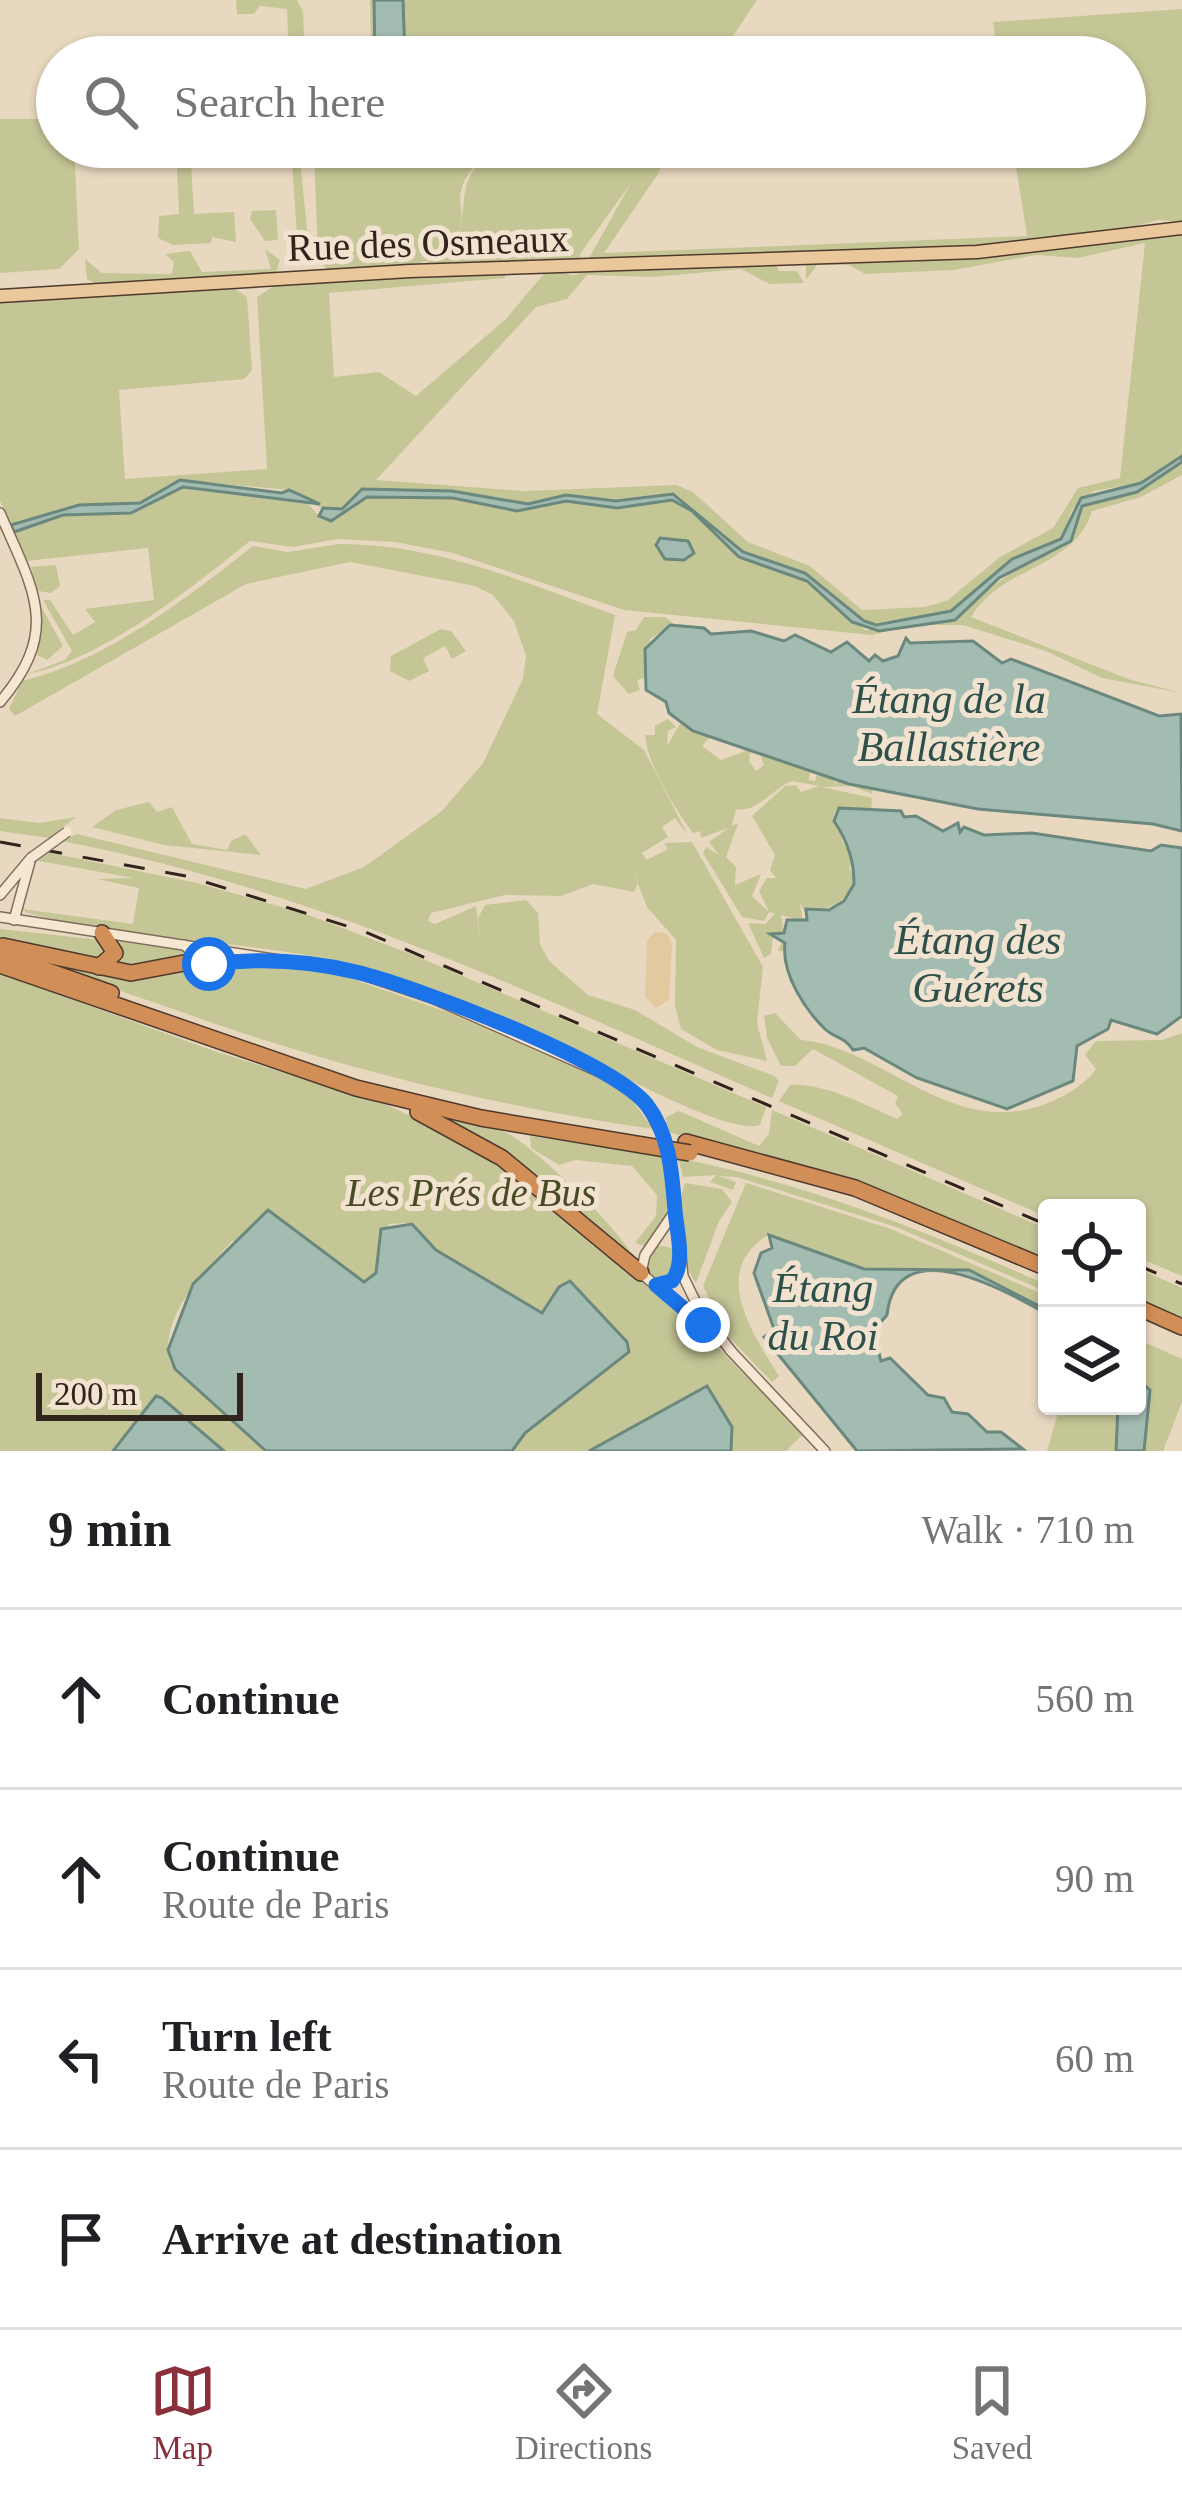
<!DOCTYPE html>
<meta charset="utf-8">
<style>
:root{--surface:#fff;--page:#f2f2f2;--text:#202124;--muted:#757577;--line:#e0e0e0;--accent:#8a303b}
body{margin:0;font-family:Georgia,serif;background:var(--page);color:var(--text)}
.controls{position:absolute;right:36px;bottom:36px;display:grid;overflow:hidden;border-radius:12px;box-shadow:0 3px 9px #0004}
.controls button{width:108px;height:108px;display:grid;place-items:center;padding:0;border:0;border-bottom:3px solid var(--line);background:var(--surface);color:var(--text);font:60px sans-serif}
.scale{position:absolute;left:36px;bottom:30px;width:207px;box-sizing:border-box;padding-left:12px;border:6px solid #31241d;border-top:0;font-size:33px;line-height:42px;white-space:nowrap;color:#31241d;-webkit-text-stroke:9px #f1e3cf;paint-order:stroke}
.stop{position:absolute;width:36px;height:36px;margin:-27px;border:9px solid #1a73e8;border-radius:50%;background:#fff}
.stop.end{background:#1a73e8;border-color:#fff;box-shadow:0 3px 12px #0008}
.list{margin:0;padding:0;list-style:none}
h2{display:flex;justify-content:space-between;align-items:center;height:156px;margin:0;padding:0 48px;font-size:51px}
h2 small{font-size:39px;font-weight:400;color:var(--muted)}
.list li{display:grid;grid-template-columns:78px 1fr auto;gap:36px;align-items:center;box-sizing:border-box;height:180px;padding:0 48px;border-top:3px solid var(--line)}
.list b{display:block;font-size:45px;white-space:nowrap}
.list p{margin:0;font-size:39px;white-space:nowrap;color:var(--muted)}
.list em{font-size:39px;font-style:normal;color:var(--muted)}
.icon{flex:none;width:66px;height:66px;fill:none;stroke:currentColor;stroke-width:2;stroke-linecap:round;stroke-linejoin:round}
.map{position:relative;flex:none;width:1182px;height:1451px;overflow:hidden}
.search{position:absolute;background:var(--surface);box-shadow:0 3px 9px #0004;left:36px;right:36px;top:36px;height:132px;display:flex;align-items:center;gap:30px;box-sizing:border-box;padding:0 42px;border-radius:66px;color:var(--muted);font-size:45px}
.sheet{height:876px;background:var(--surface)}
nav{display:flex;justify-content:space-around;align-items:center;box-sizing:border-box;height:168px;border-top:3px solid var(--line);background:var(--surface);font-size:33px;color:var(--muted)}
nav a{display:grid;justify-items:center;gap:6px}
nav .on{color:var(--accent)}
.map>svg:first-child{display:block}
.green{fill:#c5c696;fill-rule:evenodd}
.sand{fill:#e3c99f}
.water{fill:#a3bcb1;stroke:#6b887e;stroke-width:3}
.lines{fill:none;stroke-linecap:round;stroke-linejoin:round}
.minor-casing{stroke:#806a5a;stroke-width:12}
.major-casing{stroke:#4e392e;stroke-width:15}
.highway-casing{stroke:#4e392e;stroke-width:18}
.minor{stroke:#f5e7d2;stroke-width:9}
.major{stroke:#eac89b;stroke-width:12}
.highway{stroke:#d28e57;stroke-width:15}
.rail{stroke:#31241d;stroke-width:3;stroke-dasharray:21 21;stroke-linecap:butt}
.minor-bridge-casing{stroke:#806a5a;stroke-width:12;stroke-linecap:butt}
.highway-bridge-casing{stroke:#4e392e;stroke-width:18;stroke-linecap:butt}
.minor-bridge{stroke:#f5e7d2;stroke-width:9}
.highway-bridge{stroke:#d28e57;stroke-width:15}
.route{stroke:#1a73e8;stroke-width:15}
.labels{text-anchor:middle;stroke-width:10;stroke-linejoin:round;paint-order:stroke}
.street-label{font-size:39px;fill:#31241d;stroke:#f1e3cf}
.park-label{font-size:39px;font-style:italic;fill:#474c25;stroke:#f1e3cf}
.water-label{font-size:42px;font-style:italic;fill:#2d504a;stroke:#f1e3cf}
</style>
<div class="map">
<svg width="1182" height="1451" viewBox="0 0 1182 1451">
<rect width="100%" height="100%" fill="#e9d8c0"/>
<g class="green">
<polygon points="236,0 297,0 303,12 305,57 289,57 287,9 260,6 254,14 237,14"/>
<polygon points="370,0 757,0 719,57 371,57"/>
<path d="M1182 9V222L1158 220 1113 232 965 250 588 260 631 183 580 254 581 260 422 265 456 247C473 189 448 168 519 147H668L658 174 604 253 1027 236 1013 147H1125V57H998L993 22Z"/>
<polygon points="0,119 57,119 57,147 74,147 79,249 59,269 0,273"/>
<polygon points="176,147 190,147 194,214 234,212 236,242 212,237 211,243 173,245 158,238 159,216 179,214"/>
<polygon points="291,147 299,147 310,261 301,257 299,263 292,164 298,164 298,157 292,156"/>
<path d="M314 147H488L489 151C439 198 474 203 455 243 441 271 358 269 330 271L318 261Z"/>
<polygon points="276,210 278,240 265,241 250,219 252,211"/>
<polygon points="1182,232 1182,456 1141,483 1094,491 1072,510 1061,539 1012,559 951,611 869,624 801,571 743,552 678,496 616,501 560,495 528,504 452,491 362,489 346,507 330,513 289,490 180,480 140,503 79,505 11,525 0,501 0,299 231,286 247,297 252,370 244,379 119,390 125,479 267,469 257,297 277,284 505,272 505,278 329,293 334,377 379,372 416,396 506,319 547,270 573,275 595,269 775,263 779,271 797,271 804,283 770,284 741,269 653,277 587,275 567,299 536,307 376,480 524,491 676,485 693,492 748,542 810,566 862,610 925,607 948,600 1000,557 1053,528 1078,488 1120,478 1145,243 1078,258 1036,255 954,270 865,274 849,265 817,265 806,280 806,265 951,260"/>
<polygon points="265,249 280,260 275,275 98,285 87,279 85,259 102,273 172,274 174,262 165,254 190,251 202,272 271,269"/>
<path d="M1182 462V475L1141 497 1092 511C1074 570 1000 566 971 617L1128 679 1182 693 1102 678 1046 651 963 625H910L872 635 624 610 453 553 395 542 337 539 293 547 250 541C190 589 102 660 27 674L65 660 72 651 43 600H50L73 635 95 622 85 609 154 600 148 548 26 561 14 532 63 515 131 513 183 487 305 500 319 516 349 511 367 497 453 498 517 511 566 501 617 508 668 500 692 511 739 557 807 581 865 630 955 620C995 581 1013 569 1064 547L1082 507 1137 492Z"/>
<path d="M339 544C437 544 524 582 615 615L597 714 644 750 688 835 675 818 662 827 668 837 642 853 647 860 668 849 664 843 692 842 763 967 757 1023 767 1061 717 1050 681 1029 675 1005 676 940 647 907 620 838 638 883 634 892 593 884 561 896 505 895 431 913 428 921 435 924 476 906 480 943 478 918 485 905 526 900 538 913 540 944 549 961 588 995 635 1010 697 1047 774 1076 779 1081 772 1098C535 995 318 890 61 841L77 834 306 889 364 867 442 811 483 763 523 679 526 656 514 621 493 595 475 586 350 562 246 584 15 716 9 709 22 681C106 661 187 598 253 546L288 552Z"/>
<polygon points="56,565 60,586 51,593 38,591 31,567"/>
<polygon points="42,608 63,646 47,660 37,655"/>
<polygon points="644,617 665,617 674,624 650,639 648,677 637,680 640,690 629,694 613,676 627,632 636,630"/>
<polygon points="441,629 451,631 466,651 452,659 445,646 423,658 429,671 409,681 390,671 391,656"/>
<path d="M668 719 676 727 668 731 667 746 680 724 712 735 702 746 721 760 751 749 749 761 756 771 764 765 759 752 810 772 809 780 815 781 817 773 832 777 837 785V779L873 787 872 794 852 786 822 787 872 798 871 811 840 809 834 814 843 843 853 853 849 870 857 876C849 900 832 911 808 909V918L800 903 803 921 781 915 784 933 771 934 785 943 782 952 778 950 782 942 773 937 771 954 764 958 748 923 765 924 775 914 769 912 764 921 742 917 703 853 706 847 719 855 709 842 728 828 701 838 700 831 693 833C673 806 647 763 645 735H655V726ZM792 781 819 786 801 792 796 785 785 786 752 816 775 855 770 870 776 878H767L759 891 769 912 752 896 761 874 735 885 736 867 726 857 738 824 732 825 736 809C756 814 773 788 792 781Z"/>
<polygon points="149,802 157,812 172,807 192,844 227,850 231,841 245,834 261,855 164,845 92,827 116,810"/>
<polygon points="76,817 49,838 0,831 0,818 39,823"/>
<path d="M46 852 197 883 306 914 421 958 766 1107 760 1125C728 1136 610 1068 575 1053 501 1021 424 979 345 962 240 940 130 940 27 913L22 909 133 924 139 888 97 879 133 878 34 860Z"/>
<polygon points="0,929 100,940 109,945 103,962 0,940"/>
<polygon points="120,941 183,951 190,955 147,968 115,964"/>
<path d="M31 955 141 977 198 964 213 970 269 963 341 975 447 1012 607 1081 632 1100 653 1129C488 1105 333 1067 176 1010 128 993 77 978 31 955Z"/>
<path d="M0 973 214 1051 387 1105 478 1147 678 1307 803 1434 786 1451H731L732 1427 707 1386 589 1451H512L525 1433 626 1355 566 1281 542 1313 436 1250 406 1223 389 1224 376 1273 368 1281 232 1241C204 1272 159 1316 170 1362L266 1451H224L156 1396 113 1451H0Z"/>
<path d="M775 1013 801 1040C882 1047 950 1138 1043 1105 1062 1098 1084 1086 1096 1069L1085 1055 1096 1041 1162 1040 1182 1033V1276L1137 1257V1208H1047V1217L779 1101 790 1085C823 1082 868 1106 897 1119L903 1114 895 1104 898 1096 813 1049 795 1066H781L767 1038 764 1016Z"/>
<polygon points="772,1110 1047,1229 1047,1261 858,1183 668,1132 666,1117 679,1111 759,1146 769,1134"/>
<path d="M449 1118C467 1123 488 1125 505 1132 533 1144 635 1243 638 1267L442 1119Z"/>
<path d="M530 1136 663 1156C673 1189 673 1223 645 1246L635 1243 656 1216 657 1195 632 1166 575 1160 559 1165 531 1148Z"/>
<path d="M678 1158C808 1184 927 1231 1047 1285V1292L896 1227 737 1177 719 1176 736 1182 733 1190 710 1182 716 1175 683 1177Z"/>
<path d="M685 1183 722 1189 732 1202 719 1221 696 1283C679 1260 675 1209 685 1183Z"/>
<path d="M746 1183 891 1229 1047 1296V1310L955 1268 894 1273 864 1269 768 1235C710 1271 751 1331 779 1376L772 1382 728 1336 703 1286Z"/>
<circle cx="662" cy="1263" r="17"/>
<polygon points="1137,1268 1182,1288 1182,1320 1137,1300"/>
<polygon points="1137,1339 1182,1359 1182,1402 1163,1451 1047,1451 1060,1406 1137,1406"/>
</g>
<polygon class="sand" points="655,932 667,933 672,944 669,1000 656,1008 645,997 647,941"/>
<g class="water">
<polygon points="374,0 403,0 405,57 375,57"/>
<polygon points="1182,456 1182,462 1137,492 1082,506 1071,541 999,578 955,620 879,631 852,622 807,581 739,557 692,511 672,500 617,508 566,501 517,511 453,498 367,497 331,521 319,516 323,508 342,509 362,489 452,491 528,504 566,495 616,501 673,494 743,552 805,573 864,621 876,625 951,611 1012,559 1061,539 1081,498 1141,483"/>
<polygon points="180,480 282,493 289,490 320,504 183,487 131,513 63,515 14,532 11,525 79,505 140,503"/>
<polygon points="660,538 688,541 694,553 684,560 665,559 656,545"/>
<polygon points="670,625 704,628 711,634 751,631 784,641 795,635 831,652 847,642 869,661 875,655 883,661 898,656 906,638 910,643 973,641 1002,663 1011,659 1159,716 1181,714 1182,831 1153,824 978,809 849,784 693,731 669,713 666,702 646,690 645,649"/>
<path d="M839 808 901 811 904 817 916 816 943 831 958 823 960 832 964 827 984 835 1032 833 1151 851 1161 845 1182 848V1016L1157 1034 1111 1020 1108 1029 1077 1046 1073 1081 1007 1109 917 1078 864 1048 853 1050C844 1036 836 1039 826 1030 806 1011 781 974 785 943L770 934 784 933 787 920H807L806 909 829 910 844 901 854 884C854 864 850 845 834 821Z"/>
<polygon points="268,1210 364,1282 376,1273 381,1229 412,1224 436,1250 542,1313 559,1287 570,1281 627,1342 629,1352 525,1433 512,1451 266,1451 175,1369 168,1350 193,1284"/>
<path d="M769 1235 864 1269 969 1270 1047 1310V1314C1000 1287 896 1231 887 1315L873 1331 881 1361 890 1358 928 1395 944 1398 952 1412 968 1414 987 1432H1001L1023 1449 857 1451 764 1337 774 1329 754 1273 761 1253 772 1248Z"/>
<polygon points="1137,1378 1150,1390 1144,1451 1116,1451 1118,1406 1137,1406"/>
<polygon points="707,1386 732,1427 731,1451 589,1451"/>
<polygon points="156,1396 162,1398 224,1451 113,1451"/>
</g>
<g class="lines">
<defs>
<g id="minor">
<path d="M0 513C33 590 62 629 0 702"/>
<polyline points="0,895 31,858 14,920"/>
<polyline points="0,917 352,971 432,998 620,1081 647,1105 662,1135 672,1170 683,1276 699,1309 731,1351"/>
<polyline points="184,945 207,964 261,959"/>
<polyline points="673,1214 645,1255 641,1273 709,1331"/>
<polyline points="730,1350 825,1451"/>
</g>
<polyline id="major" points="0,296 410,271 977,252 1182,228"/>
<g id="highway">
<polyline points="3,946 131,973 200,960"/>
<polyline points="0,954 111,993"/>
<polyline points="0,965 356,1088 481,1118 642,1145"/>
<polyline points="99,967 115,953 102,933"/>
<polyline points="418,1112 502,1158 641,1273"/>
<polyline points="686,1142 855,1188 1047,1268"/>
<polyline points="1137,1307 1182,1327"/>
</g>
</defs>
<use href="#minor" class="minor-casing"/>
<use href="#major" class="major-casing"/>
<use href="#highway" class="highway-casing"/>
<use href="#minor" class="minor"/>
<use href="#major" class="major"/>
<use href="#highway" class="highway"/>
<g class="rail">
<polyline points="0,842 186,876 363,931 1047,1225"/>
<polyline points="1137,1265 1182,1284"/>
</g>
<defs>
<polyline id="minor-bridge" points="31,858 67,832"/>
<polyline id="highway-bridge" points="642,1145 690,1153"/>
</defs>
<use href="#minor-bridge" class="minor-bridge-casing"/>
<use href="#highway-bridge" class="highway-bridge-casing"/>
<use href="#minor-bridge" class="minor-bridge"/>
<use href="#highway-bridge" class="highway-bridge"/>
</g>
<g class="lines">
<path class="route" d="M209 964C258 958 307 960 356 972 415 986 612 1061 647 1105 670 1135 672 1174 675 1211 677 1233 686 1263 672 1281L656 1285 703 1325"/>
</g>
<g class="labels">
<g class="street-label">
<text transform="translate(428 242) rotate(-2)" y="14">Rue des Osmeaux</text>
</g>
<g class="park-label">
<text x="471" y="1206">Les Prés de Bus</text>
</g>
<g class="water-label">
<text x="949" y="713">Étang de la<tspan x="949" dy="48">Ballastière</tspan></text>
<text x="978" y="954">Étang des<tspan x="978" dy="48">Guérets</tspan></text>
<text x="823" y="1302">Étang<tspan x="823" dy="48">du Roi</tspan></text>
</g>
</g>
</svg>
<div class="controls">
<button><svg class="icon" aria-label="locate" viewBox="0 0 24 24"><circle cx="12" cy="12" r="6"/><path d="M12 2v4M12 18v4M2 12h4M18 12h4"/></svg></button>
<button><svg class="icon" aria-label="layers" viewBox="0 0 24 24"><path d="M12 4l9 5-9 5-9-5zM3 14l9 5 9-5"/></svg></button>
</div>
<div class="scale">200 m</div>
<div class="stop" style="left:209px;top:964px"></div>
<div class="stop end" style="left:703px;top:1325px"></div>
<div class="search"><svg class="icon" aria-label="search" viewBox="0 0 24 24"><circle cx="10" cy="10" r="6"/><path d="M15 15l6 6"/></svg>Search here</div>
</div>
<section class="sheet">
<h2>9 min<small>Walk · 710 m</small></h2>
<ul class="list">
<li><svg class="icon" aria-label="ahead" viewBox="0 0 24 24"><path d="M12 20V5M6 11l6-6 6 6"/></svg><div><b>Continue</b></div><em>560 m</em></li>
<li><svg class="icon" aria-label="ahead" viewBox="0 0 24 24"><path d="M12 20V5M6 11l6-6 6 6"/></svg><div><b>Continue</b><p>Route de Paris</p></div><em>90 m</em></li>
<li><svg class="icon" aria-label="left" viewBox="0 0 24 24"><path d="M17 20v-9H6M10 6l-5 5 5 5"/></svg><div><b>Turn left</b><p>Route de Paris</p></div><em>60 m</em></li>
<li><svg class="icon" aria-label="arrive" viewBox="0 0 24 24"><path d="M6 21V4h12l-3 4 3 4H6"/></svg><div><b>Arrive at destination</b></div></li>
</ul>
</section>
<nav>
<a class="on"><svg class="icon" aria-label="map" viewBox="0 0 24 24"><path d="M3 6l6-2 6 2 6-2v14l-6 2-6-2-6 2zM9 4v14M15 6v14"/></svg>Map</a>
<a><svg class="icon" aria-label="directions" viewBox="0 0 24 24"><path d="M12 3l9 9-9 9-9-9zM9 14v-3h6M13 9l2 2-2 2"/></svg>Directions</a>
<a><svg class="icon" aria-label="saved" viewBox="0 0 24 24"><path d="M7 4h10v16l-5-4-5 4z"/></svg>Saved</a>
</nav>
